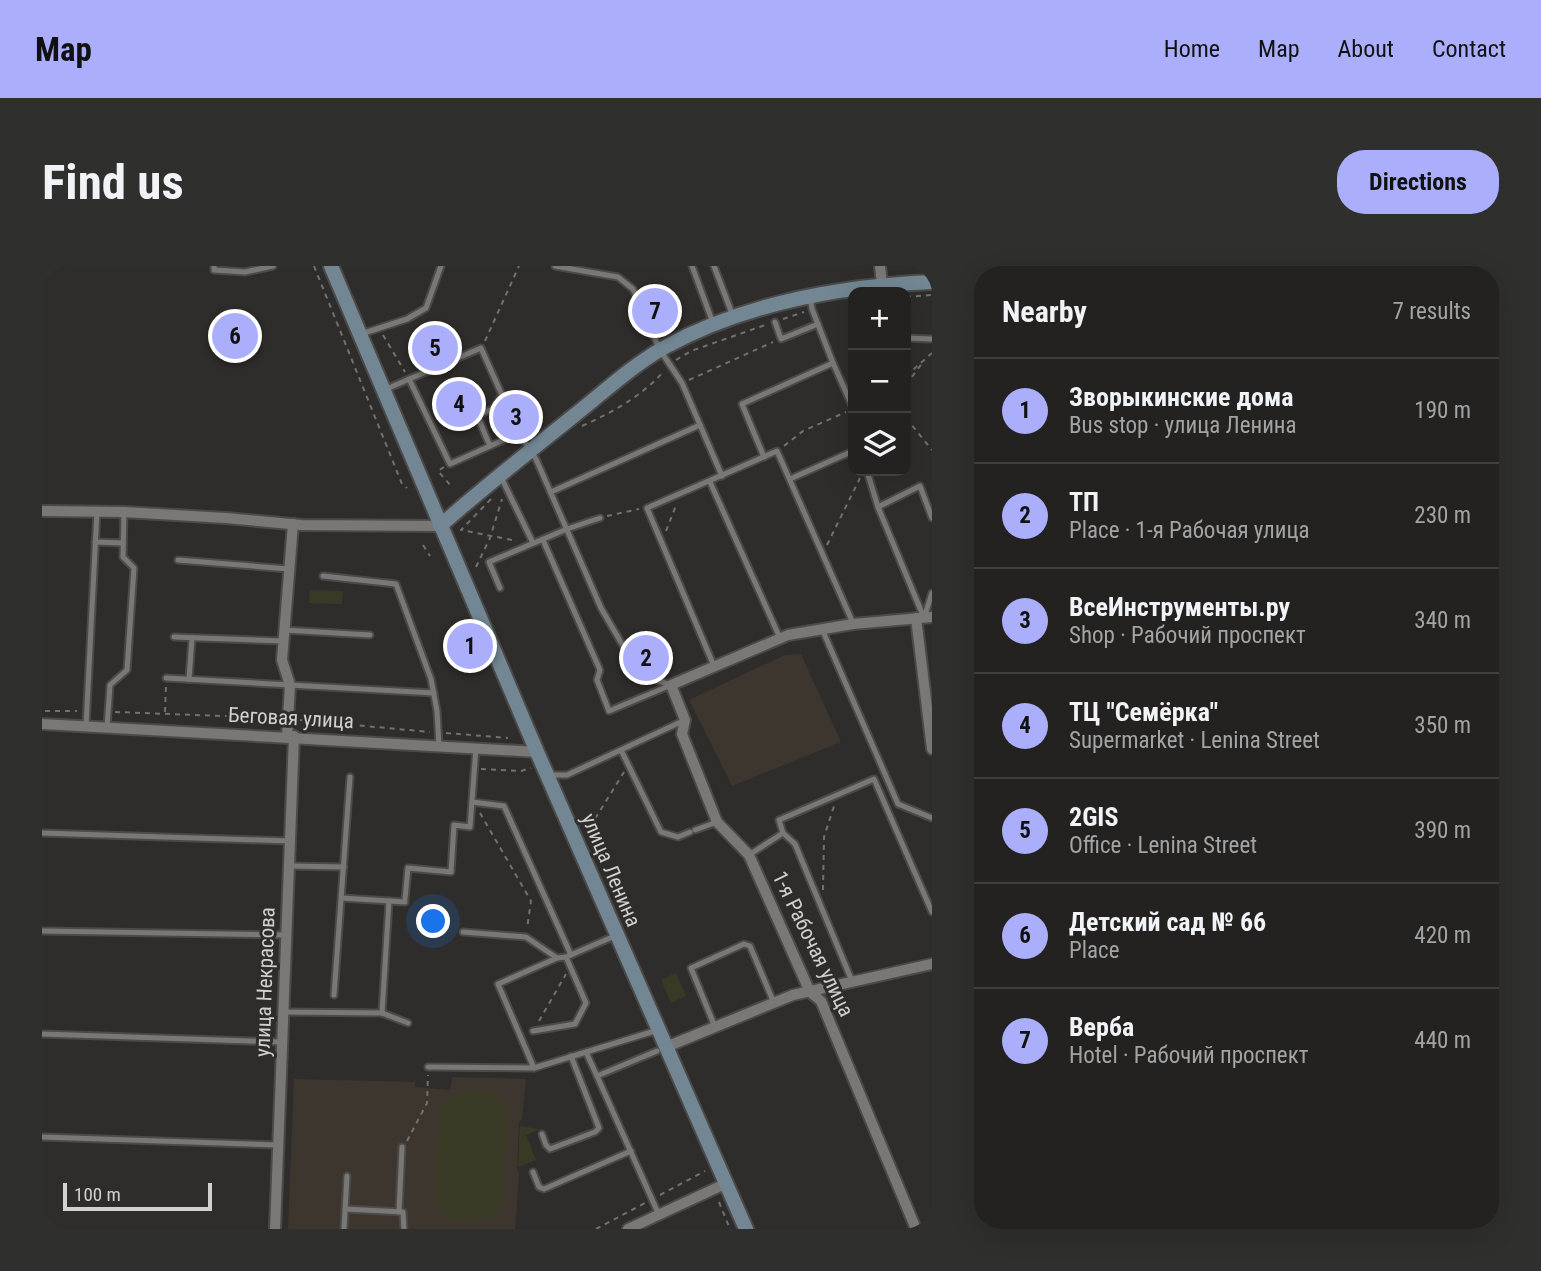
<!DOCTYPE html>
<meta charset="utf-8">
<style>
:root{--surface:#232220;--page:#2f2f2d;--text:#f1f3f6;--muted:#a3a4a5;--line:#403f3e;--accent:#abaffb}
body{margin:0;font-family:"Roboto Condensed",sans-serif;background:var(--page);color:var(--text)}
.controls{position:absolute;right:21px;top:21px;display:grid;overflow:hidden;border-radius:14px;box-shadow:0 7px 28px #0002}
.controls button{width:63px;height:63px;display:grid;place-items:center;padding:0;border:0;border-bottom:2px solid var(--line);background:var(--surface);color:var(--text);font:35px sans-serif}
.scale{position:absolute;left:21px;bottom:18px;width:149px;box-sizing:border-box;padding-left:7px;border:4px solid #d2d1d0;border-top:0;font-size:19px;line-height:24px;white-space:nowrap;color:#d2d1d0;-webkit-text-stroke:5px #2f2d2b;paint-order:stroke}
.you{position:absolute;left:392px;top:656px;width:24px;height:24px;margin:-18px;border:5px solid #fff;border-radius:50%;background:#1a73e8;box-shadow:0 0 0 10px #1a73e833}
.badge{display:grid;place-items:center;width:46px;height:46px;border-radius:50%;background:var(--accent);color:#111;font-size:23px;font-weight:700}
.pin{position:absolute;translate:-50% -50%;border:4px solid #fff;box-shadow:0 2px 7px #0006}
.list{margin:0;padding:0;list-style:none}
h2{display:flex;justify-content:space-between;align-items:center;height:91px;margin:0;padding:0 28px;font-size:30px}
h2 small{font-size:23px;font-weight:400;color:var(--muted)}
.list li{display:grid;grid-template-columns:46px 1fr auto;gap:21px;align-items:center;box-sizing:border-box;height:105px;padding:0 28px;border-top:2px solid var(--line)}
.list b{display:block;font-size:26px;white-space:nowrap}
.list p{margin:0;font-size:23px;white-space:nowrap;color:var(--muted)}
.list em{font-size:23px;font-style:normal;color:var(--muted)}
.icon{flex:none;width:38px;height:38px;fill:none;stroke:currentColor;stroke-width:2;stroke-linecap:round;stroke-linejoin:round}
.map{position:relative;flex:none;width:890px;height:963px;overflow:hidden;border-radius:28px}
header{display:flex;align-items:center;gap:42px;box-sizing:border-box;height:98px;padding:0 35px;background:var(--accent);color:#111}
header strong{font-size:33px}
nav{display:flex;gap:38px;margin-inline-start:auto;font-size:24px}
.intro{display:flex;align-items:center;justify-content:space-between;box-sizing:border-box;height:168px;padding:0 42px}
h1{margin:0;font-size:49px}
.button{padding:18px 32px;border-radius:28px;background:var(--accent);color:#111;font-size:24px;font-weight:700}
main{display:flex;gap:42px;padding:0 42px}
aside{flex:1;background:var(--surface);border-radius:28px;box-shadow:0 7px 28px #0002}
.map>svg:first-child{display:block}
.built{fill:#3c362f}
.green{fill:#393a26}
.lines{fill:none;stroke-linecap:round;stroke-linejoin:round}
.lane-casing{stroke:#4b4a49;stroke-width:9}
.street-casing{stroke:#4b4a49;stroke-width:14}
.secondary-casing{stroke:#4b4a49;stroke-width:18}
.path{stroke:#72716f;stroke-width:2;stroke-dasharray:5 5;stroke-linecap:butt}
.lane{stroke:#7a7876;stroke-width:5}
.street{stroke:#7a7876;stroke-width:10}
.secondary{stroke:#728793;stroke-width:14}
.labels{text-anchor:middle;stroke-width:6;stroke-linejoin:round;paint-order:stroke}
.street-label{font-size:21px;fill:#d2d1d0;stroke:#2f2d2b}
</style>
<header>
<strong>Map</strong>
<nav><a>Home</a><a>Map</a><a>About</a><a>Contact</a></nav>
</header>
<div class="intro"><h1>Find us</h1><a class="button">Directions</a></div>
<main>
<div class="map">
<svg width="890" height="963" viewBox="0 0 890 963">
<rect width="100%" height="100%" fill="#2f2d2b"/>
<g class="built">
<polygon points="759,388 799,476 690,520 647,434 743,389"/>
<polygon points="410,811 484,813 480,854 477,856 475,902 477,908 473,963 246,963 252,813 373,816 373,821 408,824"/>
</g>
<g class="green">
<polygon points="268,324 301,325 300,338 267,337"/>
<polygon points="634,707 644,730 629,737 619,714"/>
<path d="M432 824C448 825 460 830 465 847L462 933C456 963 410 963 393 940 393 927 396 850 400 842 407 830 419 826 432 824Z"/>
<polygon points="478,860 498,863 484,869 494,894 476,901"/>
</g>
<g class="lines">
<defs>
<g id="lane">
<polyline points="172,0 172,4 203,6 231,0"/>
<polyline points="513,0 576,11 591,23 618,84 640,117 680,210"/>
<polyline points="650,0 671,57"/>
<polyline points="672,0 691,50"/>
<polyline points="733,56 739,73 776,58"/>
<polyline points="319,68 365,53 384,42 399,0"/>
<polyline points="864,72 890,73"/>
<polyline points="791,97 811,142"/>
<polyline points="367,113 408,198 448,180"/>
<polyline points="342,124 439,82 460,129 451,143 435,149 448,180 477,167 494,193 559,342 598,409 629,419"/>
<polyline points="722,191 700,138 791,97 770,43 768,30"/>
<polyline points="825,205 836,241"/>
<polyline points="459,211 491,277"/>
<polyline points="748,213 811,185"/>
<polyline points="668,216 738,372"/>
<polyline points="509,226 658,159"/>
<polyline points="501,274 558,404 555,414 567,445 629,419"/>
<polyline points="53,276 81,277"/>
<polyline points="136,294 247,303"/>
<polyline points="281,310 354,318 389,413 395,445 397,480"/>
<polyline points="458,322 447,296 525,263 558,252"/>
<polyline points="882,352 836,241 878,220 890,252"/>
<polyline points="882,352 890,327"/>
<polyline points="780,363 856,538 890,552"/>
<polyline points="242,364 328,369"/>
<polyline points="132,371 241,375"/>
<polyline points="672,400 605,242 735,185 811,357"/>
<polyline points="124,412 392,427"/>
<polyline points="147,413 150,372"/>
<polyline points="44,460 55,245"/>
<polyline points="65,461 68,419 85,404 92,302 81,291 82,246"/>
<polyline points="579,484 619,566 636,571 648,566"/>
<polyline points="507,509 525,509 643,454"/>
<polyline points="430,536 462,540 529,689"/>
<polyline points="653,564 675,556"/>
<polyline points="0,567 247,575"/>
<polyline points="741,567 753,578 810,715"/>
<polyline points="707,589 741,567 737,554 832,513 890,646"/>
<polyline points="247,600 302,601"/>
<polyline points="300,632 363,636"/>
<polyline points="363,633 366,602 409,606 412,559 428,561 434,482"/>
<polyline points="0,665 244,669"/>
<polyline points="421,666 484,671 515,692 524,691 575,669"/>
<polyline points="292,729 308,511"/>
<polyline points="241,746 340,747 366,757"/>
<polyline points="340,747 347,635"/>
<polyline points="673,761 649,702 702,678 708,680 732,737"/>
<polyline points="491,765 533,758 544,737 524,691"/>
<polyline points="0,768 240,776"/>
<polyline points="615,785 555,810 617,949"/>
<polyline points="544,786 555,810"/>
<polyline points="386,801 492,802 456,718 515,692"/>
<polyline points="492,802 616,764"/>
<polyline points="500,868 504,879 508,883 553,866 557,862 529,790"/>
<polyline points="0,871 236,879"/>
<polyline points="491,906 497,921 502,923 589,885"/>
<polyline points="303,943 361,946 362,963"/>
<polyline points="357,946 360,881"/>
<polyline points="302,963 305,910"/>
</g>
<g id="street">
<polyline points="838,0 840,18"/>
<polyline points="0,245 82,246 184,252 259,259 398,260"/>
<polyline points="874,352 890,483"/>
<polyline points="0,458 495,486"/>
<polyline points="245,470 248,419 240,394 251,258"/>
<polyline points="624,781 751,729 890,698"/>
<polyline points="233,963 252,470"/>
<polyline points="586,963 685,917"/>
<polyline points="874,963 779,735 768,726 707,589 675,556 640,468 643,454 629,419 746,369 811,358 890,351"/>
</g>
<g id="secondary">
<polyline points="289,0 495,486 704,963"/>
<path d="M398 260C442 221 488 185 534 148 563 125 591 99 623 81 704 37 799 20 890 16"/>
</g>
</defs>
<use href="#lane" class="lane-casing"/>
<use href="#street" class="street-casing"/>
<use href="#secondary" class="secondary-casing"/>
<g class="path">
<polyline points="272,0 360,218 365,222"/>
<polyline points="864,31 890,29"/>
<polyline points="741,53 762,46"/>
<polyline points="341,69 363,106"/>
<polyline points="443,75 477,0"/>
<polyline points="634,94 649,85 726,58"/>
<polyline points="864,110 890,87"/>
<polyline points="647,114 731,76"/>
<polyline points="864,119 881,96"/>
<polyline points="864,152 890,184"/>
<path d="M540 160C571 146 600 130 622 105"/>
<polyline points="742,180 761,165 804,146"/>
<polyline points="402,201 396,205 409,220"/>
<polyline points="449,233 419,264 475,275"/>
<polyline points="565,250 597,243"/>
<polyline points="624,265 635,237"/>
<polyline points="381,279 388,290"/>
<polyline points="785,279 818,212"/>
<polyline points="434,301 448,272 460,233"/>
<polyline points="3,445 35,445"/>
<polyline points="73,446 235,452"/>
<polyline points="123,446 124,420"/>
<polyline points="258,454 388,466"/>
<polyline points="404,467 466,472"/>
<polyline points="439,503 479,505 489,502"/>
<polyline points="438,547 489,635 485,663"/>
<polyline points="548,561 582,506"/>
<polyline points="781,624 782,571 792,540"/>
<polyline points="497,755 524,708"/>
<polyline points="365,875 385,837 386,809"/>
<polyline points="618,929 663,905"/>
<polyline points="677,936 688,963"/>
<polyline points="554,963 603,937"/>
</g>
<use href="#lane" class="lane"/>
<use href="#street" class="street"/>
<use href="#secondary" class="secondary"/>
</g>
<g class="labels">
<g class="street-label">
<text transform="translate(249 452) rotate(3)" y="7">Беговая улица</text>
<text transform="translate(569 604) rotate(67)" y="7">улица Ленина</text>
<text transform="translate(771 678) rotate(64)" y="7">1-я Рабочая улица</text>
<text transform="translate(223 716) rotate(-88)" y="7">улица Некрасова</text>
</g>
</g>
</svg>
<div class="controls">
<button>+</button>
<button>−</button>
<button><svg class="icon" aria-label="layers" viewBox="0 0 24 24"><path d="M12 4l9 5-9 5-9-5zM3 14l9 5 9-5"/></svg></button>
</div>
<div class="scale">100 m</div>
<div class="you"></div>
<div class="pin badge" style="left:428px;top:380px">1</div>
<div class="pin badge" style="left:604px;top:392px">2</div>
<div class="pin badge" style="left:474px;top:151px">3</div>
<div class="pin badge" style="left:417px;top:138px">4</div>
<div class="pin badge" style="left:393px;top:82px">5</div>
<div class="pin badge" style="left:193px;top:70px">6</div>
<div class="pin badge" style="left:613px;top:45px">7</div>
</div>
<aside>
<h2>Nearby<small>7 results</small></h2>
<ul class="list">
<li><span class="badge">1</span><div><b>Зворыкинские дома</b><p>Bus stop · улица Ленина</p></div><em>190 m</em></li>
<li><span class="badge">2</span><div><b>ТП</b><p>Place · 1-я Рабочая улица</p></div><em>230 m</em></li>
<li><span class="badge">3</span><div><b>ВсеИнструменты.ру</b><p>Shop · Рабочий проспект</p></div><em>340 m</em></li>
<li><span class="badge">4</span><div><b>ТЦ &quot;Семёрка&quot;</b><p>Supermarket · Lenina Street</p></div><em>350 m</em></li>
<li><span class="badge">5</span><div><b>2GIS</b><p>Office · Lenina Street</p></div><em>390 m</em></li>
<li><span class="badge">6</span><div><b>Детский сад № 66</b><p>Place</p></div><em>420 m</em></li>
<li><span class="badge">7</span><div><b>Верба</b><p>Hotel · Рабочий проспект</p></div><em>440 m</em></li>
</ul>
</aside>
</main>
